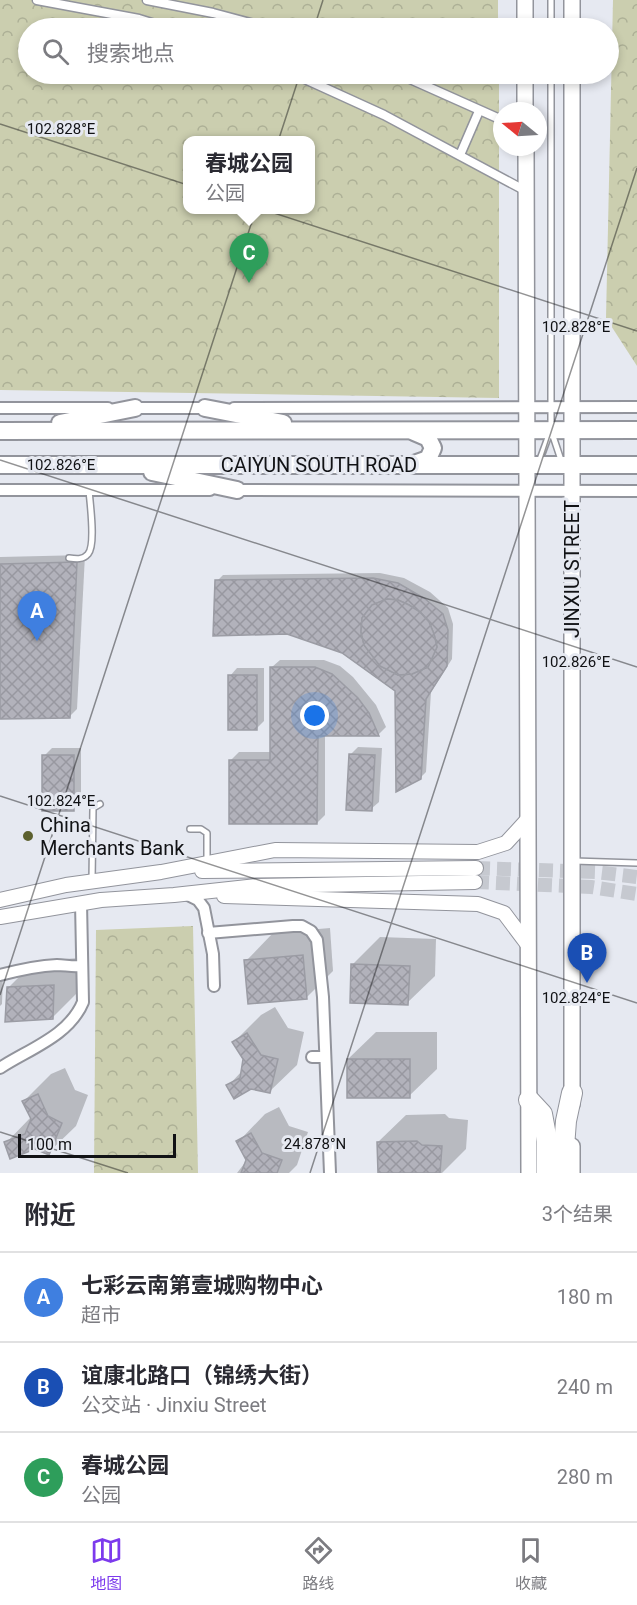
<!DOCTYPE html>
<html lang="zh">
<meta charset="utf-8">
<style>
:root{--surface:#fff;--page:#f2f2f3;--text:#2b2b33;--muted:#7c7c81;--line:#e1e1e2;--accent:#7c3aed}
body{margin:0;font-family:Roboto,"Noto Sans SC",sans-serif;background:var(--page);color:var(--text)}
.compass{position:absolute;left:493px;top:102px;width:54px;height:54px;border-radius:50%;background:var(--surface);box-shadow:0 3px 9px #0003;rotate:288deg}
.scale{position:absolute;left:18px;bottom:15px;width:158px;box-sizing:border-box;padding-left:6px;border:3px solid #111215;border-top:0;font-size:16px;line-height:21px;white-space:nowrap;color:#111215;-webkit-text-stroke:4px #e6e9f1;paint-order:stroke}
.you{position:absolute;left:315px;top:716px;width:21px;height:21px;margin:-15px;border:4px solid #fff;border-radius:50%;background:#1a73e8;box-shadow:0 0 0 9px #1a73e833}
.badge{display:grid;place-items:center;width:39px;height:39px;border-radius:50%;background:var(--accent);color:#fff;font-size:20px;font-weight:700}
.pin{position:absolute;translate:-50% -50px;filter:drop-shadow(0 2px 3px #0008)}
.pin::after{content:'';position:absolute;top:32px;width:21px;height:18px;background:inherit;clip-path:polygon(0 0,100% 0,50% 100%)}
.popup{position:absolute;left:183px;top:136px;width:132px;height:78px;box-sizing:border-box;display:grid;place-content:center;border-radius:12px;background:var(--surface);filter:drop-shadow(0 2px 4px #0005);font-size:20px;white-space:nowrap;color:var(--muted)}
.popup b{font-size:22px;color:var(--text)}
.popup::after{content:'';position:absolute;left:50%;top:100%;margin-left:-12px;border:12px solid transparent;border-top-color:var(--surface)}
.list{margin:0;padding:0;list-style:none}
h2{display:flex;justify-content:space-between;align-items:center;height:78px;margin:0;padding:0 24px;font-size:26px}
h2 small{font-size:20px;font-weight:400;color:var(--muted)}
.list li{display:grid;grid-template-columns:39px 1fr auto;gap:18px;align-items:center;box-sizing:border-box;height:90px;padding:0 24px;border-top:2px solid var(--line)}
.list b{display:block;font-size:22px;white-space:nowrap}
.list p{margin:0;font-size:20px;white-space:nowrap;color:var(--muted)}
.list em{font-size:20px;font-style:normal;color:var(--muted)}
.icon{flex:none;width:33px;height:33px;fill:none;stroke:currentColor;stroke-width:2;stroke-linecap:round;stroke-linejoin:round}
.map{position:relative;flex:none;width:637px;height:1173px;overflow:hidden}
.search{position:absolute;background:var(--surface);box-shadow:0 3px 9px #0003;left:18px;right:18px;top:18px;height:66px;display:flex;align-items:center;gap:15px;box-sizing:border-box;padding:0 21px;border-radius:33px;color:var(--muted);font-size:22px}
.sheet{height:348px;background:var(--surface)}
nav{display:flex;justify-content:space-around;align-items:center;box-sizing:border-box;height:84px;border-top:2px solid var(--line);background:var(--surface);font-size:16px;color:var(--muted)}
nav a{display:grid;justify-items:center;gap:3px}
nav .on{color:var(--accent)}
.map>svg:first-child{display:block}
.park{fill:url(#park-crowns);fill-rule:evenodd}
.shadow{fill:#0003}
.building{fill:url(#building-cross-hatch);stroke:#9b9ca4;stroke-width:1.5;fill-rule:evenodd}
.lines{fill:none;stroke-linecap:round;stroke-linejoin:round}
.tertiary-tunnel{stroke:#c6c9d0;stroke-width:14;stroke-dasharray:14 7;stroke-linecap:butt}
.service-casing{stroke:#92949c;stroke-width:8}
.pedestrian-casing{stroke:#92949c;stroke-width:11}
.minor-casing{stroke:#92949c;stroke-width:14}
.tertiary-casing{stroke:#92949c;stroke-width:16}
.secondary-casing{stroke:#92949c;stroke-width:18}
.primary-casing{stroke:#92949c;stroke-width:20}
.motorway-casing{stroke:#92949c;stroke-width:22}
.service{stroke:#fff;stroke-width:5}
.pedestrian{stroke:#fff;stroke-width:8}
.minor{stroke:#fff;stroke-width:10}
.tertiary{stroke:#fff;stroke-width:14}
.secondary{stroke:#fff;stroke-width:15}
.primary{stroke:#fff;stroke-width:16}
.motorway{stroke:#fff;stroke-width:20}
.ticks{fill:none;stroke:#111215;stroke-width:1.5;stroke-opacity:0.45}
.poi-dot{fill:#5c602e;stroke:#e6e9f1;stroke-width:2}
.labels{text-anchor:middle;stroke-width:6;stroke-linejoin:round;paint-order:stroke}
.street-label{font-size:20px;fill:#111215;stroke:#e6e9f1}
.poi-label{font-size:20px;fill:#111215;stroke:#e6e9f1;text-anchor:start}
.ticks-label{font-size:15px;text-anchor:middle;fill:#111215;stroke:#e6e9f1;stroke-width:6;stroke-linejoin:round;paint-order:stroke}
</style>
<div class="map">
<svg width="637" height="1173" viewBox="0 0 637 1173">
<defs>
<pattern id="park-crowns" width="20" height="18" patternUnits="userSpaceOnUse" patternTransform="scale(1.5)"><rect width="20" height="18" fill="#cbceaf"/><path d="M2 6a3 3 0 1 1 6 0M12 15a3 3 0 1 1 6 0" fill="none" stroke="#adb096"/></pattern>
<pattern id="building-cross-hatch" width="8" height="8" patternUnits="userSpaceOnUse" patternTransform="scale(1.5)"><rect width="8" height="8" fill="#b2b2bb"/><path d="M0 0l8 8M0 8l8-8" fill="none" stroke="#9898a0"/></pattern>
</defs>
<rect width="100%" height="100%" fill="#e6e9f1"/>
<g class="park">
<path d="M0 0H498V28H28V74H499V398L0 390ZM188 140H310V210H188Z"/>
<polygon points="613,0 637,0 637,366 606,318"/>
<polygon points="193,926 198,1173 94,1173 96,930"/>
</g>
<g class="shadow">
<polygon points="85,555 77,709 69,717 0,717 0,557"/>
<polygon points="380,573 404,578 430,592 448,608 453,624 452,659 431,692 426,772 420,778 396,690 343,652 217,581 223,575"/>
<polygon points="280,660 324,660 340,666 353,677 376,705 386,727 378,735 325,735 325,815 317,823 231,760 239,752 272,752 272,667"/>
<polygon points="237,668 264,668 264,721 256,729 230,676"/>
<polygon points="358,747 382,748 379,802 371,809 350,755"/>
<polygon points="52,748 81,748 81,801 73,809 44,756"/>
<polygon points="330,928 333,971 306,998 246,961 273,933"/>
<polygon points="380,937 436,939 435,976 407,1003 353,964"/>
<polygon points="80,958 79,991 52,1018 8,988 35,961"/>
<polygon points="3,971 2,1004 0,1006 0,972"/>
<polygon points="275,1007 288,1028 304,1032 297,1065 269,1092 228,1086 242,1071 245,1058 234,1042 261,1015"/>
<polygon points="376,1032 437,1032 437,1069 409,1096 348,1059"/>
<polygon points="65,1068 75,1090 88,1095 76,1126 48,1153 35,1147 6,1143 31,1117 24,1101 51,1074"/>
<polygon points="279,1107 289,1126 308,1132 297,1165 289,1173 237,1173 247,1160 238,1142 265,1114"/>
<polygon points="445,1114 449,1118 468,1120 466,1149 442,1173 379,1173 378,1142 406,1115"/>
</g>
<g class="building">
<polygon points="77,562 70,718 0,719 0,564"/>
<path d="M373 578 398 583 424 598 443 614 448 630 447 666 426 699 421 779 396 792 395 691 342 653 287 634 213 636 215 580ZM387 599 398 600 409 605 420 612 429 622 434 634 437 647 428 667 412 674 398 675 380 666 364 645 361 632 362 618 372 605Z"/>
<polygon points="387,599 398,600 409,605 420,612 429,622 434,634 437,647 428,667 412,674 398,675 380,666 364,645 361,632 362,618 372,605"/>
<polygon points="270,667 315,667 332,674 358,698 369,713 379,736 318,736 317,824 229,824 229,760 270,760"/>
<rect x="228" y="675" width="29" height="55"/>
<polygon points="349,754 375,755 372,811 346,810"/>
<rect x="42" y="755" width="32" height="56"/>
<polygon points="303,955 307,999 248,1004 244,960"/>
<polygon points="351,964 410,966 408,1005 350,1003"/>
<polygon points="54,985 53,1019 5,1022 7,987"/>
<polygon points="247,1033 261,1055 278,1059 270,1093 251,1089 234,1099 226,1085 240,1078 243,1059 232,1042"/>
<rect x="347" y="1059" width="63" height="39"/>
<polygon points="38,1094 48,1116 62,1123 49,1155 35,1149 10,1159 4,1142 25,1134 31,1119 22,1101"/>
<polygon points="251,1133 262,1153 282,1160 277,1173 241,1173 246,1160 236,1141"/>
<polygon points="417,1141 422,1145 442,1146 440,1173 378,1173 377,1142"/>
</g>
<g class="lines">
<g class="tertiary-tunnel">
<polyline points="476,868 596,872 637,877"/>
<polyline points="475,882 591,887 637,894"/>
</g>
<defs>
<g id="service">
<polyline points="551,0 551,28"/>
<polyline points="551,74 551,430 562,463"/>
<polyline points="539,462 550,432"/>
<path d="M69 558C76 559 83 560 88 554 96 545 90 504 89 490"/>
<polyline points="190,829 201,829 207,833 207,862"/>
<polyline points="574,861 637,863"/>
<polyline points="92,881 93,808 100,804"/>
</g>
<g id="pedestrian">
<polyline points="37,0 139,19 168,28"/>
<polyline points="147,0 213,13 269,28"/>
<polyline points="294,74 384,115 526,191"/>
<polyline points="399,74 502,120"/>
<polyline points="460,155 479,111"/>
</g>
<g id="minor">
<polyline points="0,408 108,408"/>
<polyline points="129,408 210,408"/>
<polyline points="234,408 637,407"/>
<polyline points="0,490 210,490"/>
<polyline points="231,490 637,491"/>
<polyline points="188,895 198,900 204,908 213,954 214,986"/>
<polyline points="208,933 293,926 302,926 311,931 317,940 323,997 330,1173"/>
<path d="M0 975C19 970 38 966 57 965 65 965 72 967 81 966"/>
<polyline points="312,1057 325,1057"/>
<path d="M0 1068C29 1049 69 1036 83 1002L81 903"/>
</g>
<g id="tertiary">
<polyline points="202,871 476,868"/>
<polyline points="224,896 478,904 504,913 528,945"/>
<polyline points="0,900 66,885 161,872 275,850 478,852 506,843 528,819"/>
<polyline points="0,917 101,900 174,895 257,886 475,882"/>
</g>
<g id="secondary">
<polyline points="525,0 525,28"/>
<polyline points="572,0 572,28"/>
<polyline points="525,74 525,111"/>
<polyline points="572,74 572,1104"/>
<polyline points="526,147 529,1173"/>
<polyline points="572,1146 572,1173"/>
</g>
<g id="primary">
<polyline points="205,408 283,423"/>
<polyline points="60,423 135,408"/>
<polyline points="0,431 637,430"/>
<polyline points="414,464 428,459 433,448 428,438 414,432"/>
<polyline points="0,465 637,465"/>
<polyline points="152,472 237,490"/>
</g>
<g id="motorway">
<polyline points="529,1100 542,1114 547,1141 547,1173"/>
<polyline points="562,1173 566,1121 572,1093"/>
</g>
</defs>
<use href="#service" class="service-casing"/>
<use href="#pedestrian" class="pedestrian-casing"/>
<use href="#minor" class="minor-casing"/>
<use href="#tertiary" class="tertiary-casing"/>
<use href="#secondary" class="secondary-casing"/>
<use href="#primary" class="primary-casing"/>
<use href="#motorway" class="motorway-casing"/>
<use href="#service" class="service"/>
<use href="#pedestrian" class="pedestrian"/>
<use href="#minor" class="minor"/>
<use href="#tertiary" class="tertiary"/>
<use href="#secondary" class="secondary"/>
<use href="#primary" class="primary"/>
<use href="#motorway" class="motorway"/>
</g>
<path class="ticks" d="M314 28 323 0M0 124 637 331M0 460 637 667M0 796 637 1003M0 995 300 74M0 1132 128 1173M310 1173 637 168"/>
<circle class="poi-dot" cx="28" cy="836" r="6"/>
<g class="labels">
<g class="street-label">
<text x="319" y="472">CAIYUN SOUTH ROAD</text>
<text transform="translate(572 569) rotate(-90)" y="7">JINXIU STREET</text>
</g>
<g class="poi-label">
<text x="40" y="832">China<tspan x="40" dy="23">Merchants Bank</tspan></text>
</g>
</g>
<g class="ticks-label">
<text x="61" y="134">102.828°E</text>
<text x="576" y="332">102.828°E</text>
<text x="61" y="470">102.826°E</text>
<text x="576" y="667">102.826°E</text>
<text x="61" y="806">102.824°E</text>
<text x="576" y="1003">102.824°E</text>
<text x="315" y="1149">24.878°N</text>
</g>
</svg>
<svg class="compass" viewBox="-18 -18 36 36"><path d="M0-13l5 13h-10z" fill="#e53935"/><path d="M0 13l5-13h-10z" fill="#7c7c81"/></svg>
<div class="scale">100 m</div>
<div class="you"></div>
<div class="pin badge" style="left:37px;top:641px;background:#3f7fe0">A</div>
<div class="pin badge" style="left:587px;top:983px;background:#1a4fb4">B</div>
<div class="pin badge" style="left:249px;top:283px;background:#2e9e5b">C</div>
<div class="popup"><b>春城公园</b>公园</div>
<div class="search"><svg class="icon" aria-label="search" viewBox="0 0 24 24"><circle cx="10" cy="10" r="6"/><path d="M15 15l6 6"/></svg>搜索地点</div>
</div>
<section class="sheet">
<h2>附近<small>3个结果</small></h2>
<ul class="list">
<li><span class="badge" style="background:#3f7fe0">A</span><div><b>七彩云南第壹城购物中心</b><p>超市</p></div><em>180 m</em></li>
<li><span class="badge" style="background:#1a4fb4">B</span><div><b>谊康北路口（锦绣大街）</b><p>公交站 · Jinxiu Street</p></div><em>240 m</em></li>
<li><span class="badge" style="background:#2e9e5b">C</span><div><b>春城公园</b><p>公园</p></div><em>280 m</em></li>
</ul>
</section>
<nav>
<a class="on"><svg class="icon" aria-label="map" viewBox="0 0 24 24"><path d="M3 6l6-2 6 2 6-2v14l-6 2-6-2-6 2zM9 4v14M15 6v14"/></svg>地图</a>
<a><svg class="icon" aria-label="directions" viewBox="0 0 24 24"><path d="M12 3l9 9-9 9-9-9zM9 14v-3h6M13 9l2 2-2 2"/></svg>路线</a>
<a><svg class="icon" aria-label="saved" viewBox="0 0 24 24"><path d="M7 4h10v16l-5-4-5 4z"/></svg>收藏</a>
</nav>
